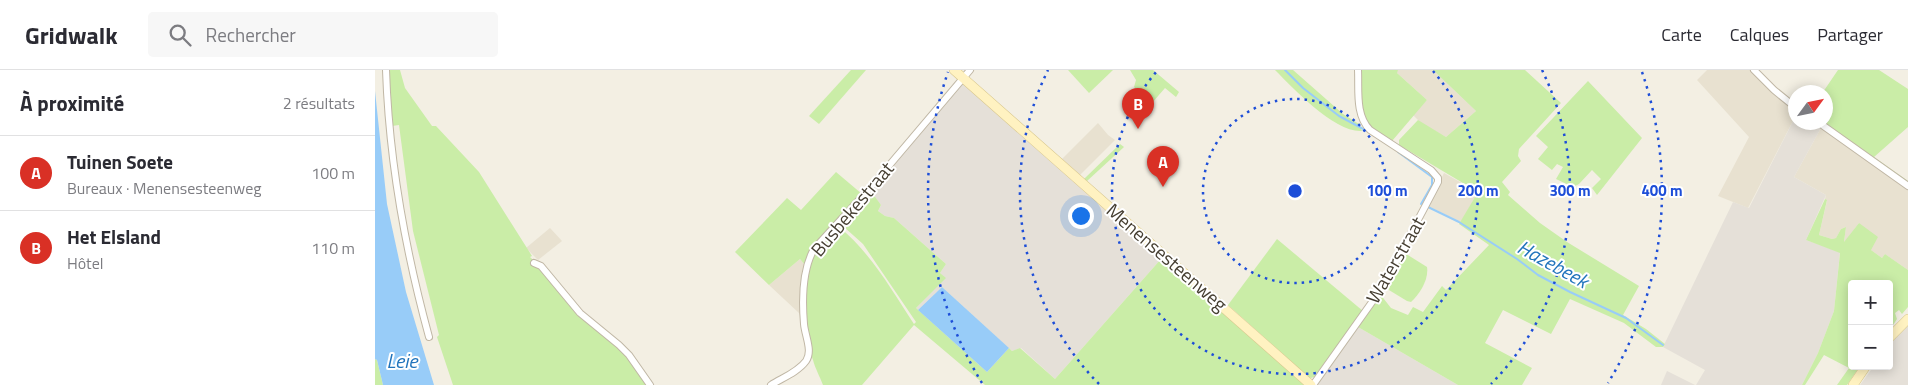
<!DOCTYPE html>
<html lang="fr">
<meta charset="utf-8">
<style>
:root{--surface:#fff;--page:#f7f7f7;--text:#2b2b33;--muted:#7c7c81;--line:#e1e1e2;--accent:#d93025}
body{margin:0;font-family:"Titillium Web",sans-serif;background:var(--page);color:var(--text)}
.controls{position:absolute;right:15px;bottom:15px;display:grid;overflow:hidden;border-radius:5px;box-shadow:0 2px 12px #0003}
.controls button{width:45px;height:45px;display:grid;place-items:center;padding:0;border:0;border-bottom:1px solid var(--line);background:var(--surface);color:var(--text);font:25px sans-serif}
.compass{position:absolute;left:1413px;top:15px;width:45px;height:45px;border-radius:50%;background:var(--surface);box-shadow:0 2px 12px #0003;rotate:57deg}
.you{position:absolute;left:705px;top:145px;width:18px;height:18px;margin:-12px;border:4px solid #fff;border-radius:50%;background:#1a73e8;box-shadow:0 0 0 8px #1a73e833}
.badge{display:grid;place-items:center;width:32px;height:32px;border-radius:50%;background:var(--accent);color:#fff;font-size:16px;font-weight:700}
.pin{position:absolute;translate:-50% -41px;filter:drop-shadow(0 1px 2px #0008)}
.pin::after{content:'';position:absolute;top:26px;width:18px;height:15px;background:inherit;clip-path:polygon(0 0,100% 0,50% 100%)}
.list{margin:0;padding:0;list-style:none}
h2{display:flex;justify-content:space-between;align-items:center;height:65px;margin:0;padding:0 20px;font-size:21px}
h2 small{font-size:16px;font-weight:400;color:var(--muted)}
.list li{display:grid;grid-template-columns:32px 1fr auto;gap:15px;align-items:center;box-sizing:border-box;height:75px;padding:0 20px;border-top:1px solid var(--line)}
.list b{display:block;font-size:19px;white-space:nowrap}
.list p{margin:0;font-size:16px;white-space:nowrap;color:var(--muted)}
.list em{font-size:16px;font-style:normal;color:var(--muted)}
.icon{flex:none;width:28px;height:28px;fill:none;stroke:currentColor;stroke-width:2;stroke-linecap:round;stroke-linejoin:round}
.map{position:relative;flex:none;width:1533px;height:315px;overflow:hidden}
header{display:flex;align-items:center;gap:30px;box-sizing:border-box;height:70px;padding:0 25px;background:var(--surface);border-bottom:1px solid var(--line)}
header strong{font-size:24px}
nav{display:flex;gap:28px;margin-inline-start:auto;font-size:18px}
.search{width:350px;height:45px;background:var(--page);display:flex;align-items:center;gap:12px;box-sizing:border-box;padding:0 18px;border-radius:5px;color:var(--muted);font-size:19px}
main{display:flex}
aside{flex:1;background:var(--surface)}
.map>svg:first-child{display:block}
.residential{fill:#e8e1d0}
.industrial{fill:#e5e0d8}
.green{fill:#caeda7}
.water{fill:#98ccf8}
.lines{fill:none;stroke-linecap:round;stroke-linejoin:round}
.stream{stroke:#98ccf8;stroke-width:2}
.street-casing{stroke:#c0b7a5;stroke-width:8}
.secondary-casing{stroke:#d8c78d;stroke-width:10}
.street{stroke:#fff;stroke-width:6}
.secondary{stroke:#fff2c1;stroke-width:9}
.ring{fill:none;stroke:#1d4ed8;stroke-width:2.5;stroke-dasharray:2.5 5}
.labels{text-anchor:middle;stroke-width:4;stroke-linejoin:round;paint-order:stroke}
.street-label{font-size:19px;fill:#463f32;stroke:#fff}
.water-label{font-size:20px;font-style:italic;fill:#2174bc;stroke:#fff}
.centre{fill:#1d4ed8;stroke:#fff;stroke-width:2.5}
.ring-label{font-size:15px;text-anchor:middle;font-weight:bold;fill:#1d4ed8;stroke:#fff;stroke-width:4;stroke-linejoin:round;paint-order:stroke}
</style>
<header>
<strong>Gridwalk</strong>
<div class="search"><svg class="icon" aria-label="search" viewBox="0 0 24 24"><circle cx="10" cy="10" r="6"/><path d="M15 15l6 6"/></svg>Rechercher</div>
<nav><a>Carte</a><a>Calques</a><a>Partager</a></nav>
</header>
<main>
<aside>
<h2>À proximité<small>2 résultats</small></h2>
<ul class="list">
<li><span class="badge">A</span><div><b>Tuinen Soete</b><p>Bureaux · Menensesteenweg</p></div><em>100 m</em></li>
<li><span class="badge">B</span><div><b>Het Elsland</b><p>Hôtel</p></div><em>110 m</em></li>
</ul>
</aside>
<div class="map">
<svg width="1533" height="315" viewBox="0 0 1533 315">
<rect width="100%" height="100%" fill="#f3efe3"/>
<g class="residential">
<polygon points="1023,0 1058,0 1101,41 1071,67 1046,53 1038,45 1052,30 1021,2"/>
<polygon points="1332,0 1376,0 1391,16 1420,40 1420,47 1373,138 1343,126 1374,67 1322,10"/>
<polygon points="723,53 733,65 740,70 705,105 687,89"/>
<polygon points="1446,58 1533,119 1533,200 1510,184 1507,188 1496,180 1484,153 1469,173 1471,157 1466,159 1461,168 1457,169 1444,165 1452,131 1450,129 1451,125 1419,107"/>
<polygon points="1069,103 1103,122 1086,152 1053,136"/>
<polygon points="175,158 187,171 163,190 151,178"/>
<polygon points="425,189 430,195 427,250 424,243 394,215"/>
</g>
<g class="industrial">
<polygon points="588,13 786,189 680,309 646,278 637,281 567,217 543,240 541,238 570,208 565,203 571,194 519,148 510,146 503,141 506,135 495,121"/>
<polygon points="1420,47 1420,52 1438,53 1446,58 1419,107 1451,125 1431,170 1465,182 1459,241 1443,283 1427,315 1321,315 1330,300 1288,277 1358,132 1374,138"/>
<polygon points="1533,256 1533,315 1485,315 1499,296 1514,296 1514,275"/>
<polygon points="983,257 1083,315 942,315"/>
<polygon points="1292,301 1320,315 1286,315"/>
</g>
<g class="green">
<polygon points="14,0 25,0 30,18 57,56 61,56 104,102 157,186 155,187 167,198 203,244 251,285 273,315 78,315 62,267 64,265 38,161 24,55 17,56"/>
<polygon points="476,0 491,0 444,54 434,46"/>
<polygon points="693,0 738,0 714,23"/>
<polygon points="755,0 778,0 804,22 801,27 790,18 777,33 759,17 761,10"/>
<path d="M900 0H918L968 44 984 54 987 61C960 63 918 18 900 0Z"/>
<polygon points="985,0 1023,0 1022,3 1052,30 1017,71 992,55 987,40"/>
<polygon points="1058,0 1150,0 1186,33 1144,79 1143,86 1146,91 1127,112 1135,122 1133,125 1165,153 1192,172 1264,216 1248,245 1271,259 1290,274 1288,277 1281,277 1249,253 1195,229 1176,264 1128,240 1110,273 1157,298 1147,315 1083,315 983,257 1005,224 1016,238 1033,245 1038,237 1048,242 1067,216 1071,220 1114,175 1084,154 1103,122 1024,75 1024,70 1043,50 1071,67 1101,41"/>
<polygon points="1463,0 1504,0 1533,19 1533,57 1499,87 1533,111 1533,114 1447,53 1450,52 1450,22 1448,22"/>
<polygon points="1213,11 1267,68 1222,125 1217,118 1226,109 1217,100 1204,114 1198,117 1181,109 1188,97 1182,94 1177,100 1163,89 1173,77 1161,66"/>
<polygon points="745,74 749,77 712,111 709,109"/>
<polygon points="461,102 487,124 453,161 430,195 425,189 394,215 360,182 412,128 426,140"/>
<path d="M498 124 506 135 503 141 510 146 519 148 571 194 565 203 571 208 541 238 612 302 634 278 637 281 645 278 680 309 786 189 893 281 929 315H610L539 255 487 315H448C445 307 440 298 438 290 431 267 426 202 440 182 446 173 456 165 463 156 496 183 516 219 539 254L541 252 488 174 469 157Z"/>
<polygon points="1450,129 1452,130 1444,165 1457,169 1461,168 1466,159 1471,157 1469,172 1484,153 1503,167 1496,180 1507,188 1510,184 1533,200 1533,237 1527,244 1524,240 1520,243 1522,249 1514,261 1514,214 1477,214 1477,296 1485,296 1472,315 1462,315 1474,298 1449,285 1430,315 1427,315 1443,283 1459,241 1465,183 1431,170"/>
<polygon points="902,169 988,241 939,307 936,308 932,306 853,235"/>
<path d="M1028 182 1052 197C1054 209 1045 224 1036 232L1032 231 1009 217Z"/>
<polygon points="0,289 2,290 8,315 0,315"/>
</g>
<g class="water">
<polygon points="0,21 12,134 31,222 59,315 8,315 2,290 0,289"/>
<polygon points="567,217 634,278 612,302 543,240"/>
</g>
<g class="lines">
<g class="stream">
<polyline points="910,0 928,18 964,46 992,61"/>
<polyline points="1023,82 1057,107 1057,115 1046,134"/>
<polyline points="1053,137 1084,152 1142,189 1163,205 1195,222 1251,248 1288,275"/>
</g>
<defs>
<g id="street">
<path d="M11 0C14 91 30 179 54 267"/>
<polyline points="1379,0 1399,20 1420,37"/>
<polyline points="1443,52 1533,116"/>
<polyline points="159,193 166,196 205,243 244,275 254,285 275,315"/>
<path d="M396 315C407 308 423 302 431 291 438 281 430 266 429 254 427 230 427 200 439 179L495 118 595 0"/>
<path d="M938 315 1007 218 1063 112V108L1056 100 995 60C980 45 984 20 983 0"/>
</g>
<g id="secondary">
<polyline points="579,0 936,315"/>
<polyline points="1514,268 1533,249"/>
<polyline points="1478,315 1491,296"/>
</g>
</defs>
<use href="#street" class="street-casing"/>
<use href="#secondary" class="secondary-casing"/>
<use href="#street" class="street"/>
<use href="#secondary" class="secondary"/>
</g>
<g class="ring">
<circle cx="920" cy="121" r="92"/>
<path d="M1058 1A183 183 0 1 1 782 1"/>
<path d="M724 314A275 275 0 0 1 673 0M1167 0A275 275 0 0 1 1116 314"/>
<path d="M607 313A367 367 0 0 1 573 2M1267 2A367 367 0 0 1 1233 313"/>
</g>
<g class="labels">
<g class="street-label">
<text transform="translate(477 139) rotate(-50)" y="7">Busbekestraat</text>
<text transform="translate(792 187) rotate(41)" y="7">Menensesteenweg</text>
<text transform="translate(1020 190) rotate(-60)" y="7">Waterstraat</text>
</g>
<g class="water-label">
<text transform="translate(1178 194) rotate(29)" y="7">Hazebeek</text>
<text x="27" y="298">Leie</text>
</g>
</g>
<circle cx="920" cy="121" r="8" class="centre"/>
<g class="ring-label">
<text x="1012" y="126">100 m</text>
<text x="1103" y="126">200 m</text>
<text x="1195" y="126">300 m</text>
<text x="1287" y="126">400 m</text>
</g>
</svg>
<div class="controls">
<button>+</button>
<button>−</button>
</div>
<svg class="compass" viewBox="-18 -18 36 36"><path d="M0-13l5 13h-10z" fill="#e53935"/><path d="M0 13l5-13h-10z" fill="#7c7c81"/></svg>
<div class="you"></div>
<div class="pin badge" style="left:788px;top:117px">A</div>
<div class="pin badge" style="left:763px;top:59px">B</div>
</div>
</main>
